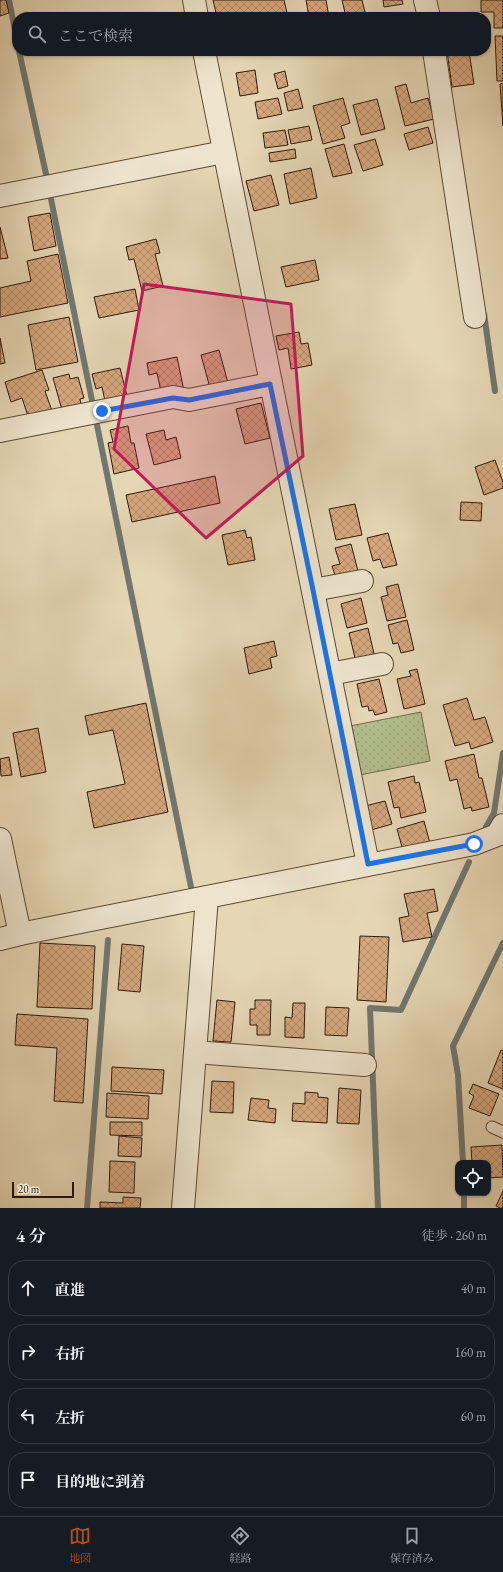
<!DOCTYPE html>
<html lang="ja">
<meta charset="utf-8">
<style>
:root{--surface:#171b24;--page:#242831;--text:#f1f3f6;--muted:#9ea1a6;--line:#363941;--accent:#b45309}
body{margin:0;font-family:"EB Garamond","Noto Serif JP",serif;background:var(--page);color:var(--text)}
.controls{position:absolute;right:12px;bottom:12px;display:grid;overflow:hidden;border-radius:8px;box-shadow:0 1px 3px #0004}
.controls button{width:36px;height:36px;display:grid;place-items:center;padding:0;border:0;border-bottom:1px solid var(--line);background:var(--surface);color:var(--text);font:20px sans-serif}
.scale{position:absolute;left:12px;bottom:10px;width:62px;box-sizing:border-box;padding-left:4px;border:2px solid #2e1806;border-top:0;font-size:11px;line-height:14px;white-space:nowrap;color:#2e1806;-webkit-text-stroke:3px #eee4ce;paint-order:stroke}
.stop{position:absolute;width:12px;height:12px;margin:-9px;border:3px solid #1a73e8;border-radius:50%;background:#fff}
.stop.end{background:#1a73e8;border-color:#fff;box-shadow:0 1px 4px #0008}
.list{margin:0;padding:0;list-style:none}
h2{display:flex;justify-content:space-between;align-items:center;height:52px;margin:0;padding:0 16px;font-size:17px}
h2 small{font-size:13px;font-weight:400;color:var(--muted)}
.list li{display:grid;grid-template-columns:26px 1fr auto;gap:12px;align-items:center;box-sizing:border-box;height:56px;margin:0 8px 8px;padding:0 8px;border:1px solid var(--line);border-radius:16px}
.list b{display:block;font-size:15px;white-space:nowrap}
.list em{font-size:13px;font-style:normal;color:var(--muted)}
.icon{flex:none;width:22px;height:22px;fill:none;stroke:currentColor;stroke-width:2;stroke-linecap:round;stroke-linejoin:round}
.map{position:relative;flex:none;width:503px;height:1208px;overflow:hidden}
.search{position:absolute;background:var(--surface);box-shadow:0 1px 3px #0004;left:12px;right:12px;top:12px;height:44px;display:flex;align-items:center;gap:10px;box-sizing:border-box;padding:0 14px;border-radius:16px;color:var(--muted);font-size:15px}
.sheet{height:308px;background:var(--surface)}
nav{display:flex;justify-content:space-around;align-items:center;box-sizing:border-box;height:56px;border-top:1px solid var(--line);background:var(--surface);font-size:11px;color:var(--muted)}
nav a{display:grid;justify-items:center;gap:2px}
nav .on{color:var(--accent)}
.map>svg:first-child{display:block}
.grass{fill:url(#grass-dots);stroke:#706b4a}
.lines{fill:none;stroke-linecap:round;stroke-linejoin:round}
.stream{stroke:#707771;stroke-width:6}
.building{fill:url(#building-cross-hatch);stroke:#2e1806}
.lane-casing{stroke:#5c4832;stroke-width:13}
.street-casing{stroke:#5c4832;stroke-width:24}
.lane{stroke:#eee4ce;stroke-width:11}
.street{stroke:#eee4ce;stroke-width:22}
.route{stroke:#1a73e8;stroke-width:5}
.marked{fill:#c2185b;fill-opacity:0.2;stroke:#c2185b;stroke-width:3;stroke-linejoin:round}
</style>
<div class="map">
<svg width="503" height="1208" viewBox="0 0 503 1208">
<defs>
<pattern id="grass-dots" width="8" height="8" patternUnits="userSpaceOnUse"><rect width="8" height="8" fill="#b2be8f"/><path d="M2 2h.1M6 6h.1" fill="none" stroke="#99a37a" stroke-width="1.8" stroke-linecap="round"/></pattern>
<pattern id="building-cross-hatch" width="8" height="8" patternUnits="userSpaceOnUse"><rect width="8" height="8" fill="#d7a87f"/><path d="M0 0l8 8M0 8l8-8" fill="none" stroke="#af8866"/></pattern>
</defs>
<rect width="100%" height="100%" fill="#e5d6b4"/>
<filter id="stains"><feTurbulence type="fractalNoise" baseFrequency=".005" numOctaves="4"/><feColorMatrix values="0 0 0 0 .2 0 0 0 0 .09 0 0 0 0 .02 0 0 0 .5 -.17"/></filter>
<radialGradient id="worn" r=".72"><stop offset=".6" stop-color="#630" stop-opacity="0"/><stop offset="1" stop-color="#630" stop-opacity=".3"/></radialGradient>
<polygon class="grass" points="421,712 430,761 360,775 350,726"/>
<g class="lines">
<g class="stream">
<polyline points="9,0 17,40"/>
<polyline points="19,51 46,174"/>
<polyline points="51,199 191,887"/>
<polyline points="484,314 495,391"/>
<polyline points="486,827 494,813 503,753"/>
<polyline points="463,1163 458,1075 453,1046 503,943"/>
<polyline points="87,1208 108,940"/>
<polyline points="378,1208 370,1008 401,1010 469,862"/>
<polyline points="464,1208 464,1193"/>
</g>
</g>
<g class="building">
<polygon points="0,0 6,0 9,13 0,16"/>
<polygon points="213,0 284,0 288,17 217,17"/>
<polygon points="306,0 326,0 329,17 309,17"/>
<polygon points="342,0 362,0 365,12 346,17"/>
<polygon points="383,0 402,0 403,4 384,7"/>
<polygon points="481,0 503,0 503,28 494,28 494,12 481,12"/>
<polygon points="495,36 503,36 503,81 497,81"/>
<polygon points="447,51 469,51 474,84 452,87"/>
<polygon points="255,70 258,93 240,96 236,73"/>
<polygon points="285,71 288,86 278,89 274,74"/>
<polygon points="503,83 503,126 500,84"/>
<polygon points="406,84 411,103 428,98 434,119 405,126 395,87"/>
<polygon points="298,89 303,108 288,111 284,93"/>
<polygon points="278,98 282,114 258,119 255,102"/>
<polygon points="343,98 350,123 341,126 345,138 323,144 313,106"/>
<polygon points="377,99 385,129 361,135 353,105"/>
<polygon points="309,126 312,140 291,144 288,130"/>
<polygon points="428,127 433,143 409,150 404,134"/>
<polygon points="285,130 288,145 265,148 263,133"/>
<polygon points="375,139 383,165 363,171 354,145"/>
<polygon points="344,144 352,173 333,177 325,149"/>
<polygon points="295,149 296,158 270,162 269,153"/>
<polygon points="311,168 317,198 290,204 284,174"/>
<polygon points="271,175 279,205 254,211 246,181"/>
<polygon points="50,213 56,246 34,251 28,217"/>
<polygon points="0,227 8,258 0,259"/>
<polygon points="156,239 160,253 155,254 163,286 142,291 134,259 129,260 126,247"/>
<polygon points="58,254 68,303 0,317 0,288 31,281 27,261"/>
<polygon points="315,260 319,280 286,287 281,267"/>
<polygon points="135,289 139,310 99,318 94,297"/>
<polygon points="69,317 78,362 36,370 28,325"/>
<polygon points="299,332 301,344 308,343 312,365 291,369 288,348 279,350 276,336"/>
<polygon points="0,338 5,363 0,364"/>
<polygon points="219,350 228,383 210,388 201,355"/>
<polygon points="177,357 184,391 162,396 157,373 149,375 147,363"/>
<polygon points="120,368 127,396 105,401 102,387 96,389 92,374"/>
<polygon points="42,370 49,390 45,391 52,411 29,419 22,398 11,402 5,382"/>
<polygon points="69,374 70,379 78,377 84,398 80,399 81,405 62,410 53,378"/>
<polygon points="261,403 270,438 245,444 236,409"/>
<polygon points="128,426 131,443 134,443 139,468 114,474 108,443 113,442 110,430"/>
<polygon points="164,430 166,440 176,437 181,458 154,465 146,434"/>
<polygon points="495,460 503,482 503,488 484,495 475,467"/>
<polygon points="215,476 220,503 132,522 126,495"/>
<polygon points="461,502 482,503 481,521 460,520"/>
<polygon points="355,504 362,535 336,540 329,509"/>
<polygon points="245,530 247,538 251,537 255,560 228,565 222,535"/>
<polygon points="388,533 397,565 383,568 380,559 373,561 367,538"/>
<polygon points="351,544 359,575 337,581 332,566 340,564 335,548"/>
<polygon points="398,584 406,617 387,621 381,597 388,595 386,587"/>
<polygon points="361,598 367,623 347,628 341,604"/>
<polygon points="407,620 414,650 401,653 398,643 393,644 388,625"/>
<polygon points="368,628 375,658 356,662 349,633"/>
<polygon points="274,641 277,656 270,658 272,668 249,674 244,648"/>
<polygon points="417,669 425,704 404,709 397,679 411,676 409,671"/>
<polygon points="379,679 387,712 375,715 373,710 369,711 368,706 362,707 357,684"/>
<polygon points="467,698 474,720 485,717 493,742 471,749 469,742 455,746 443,705"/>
<polygon points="146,703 168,812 94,828 87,792 125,784 113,730 89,735 85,716"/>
<polygon points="38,728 46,772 21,777 13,733"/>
<polygon points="474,754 479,778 482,778 489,807 472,811 471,807 464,809 457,779 450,781 445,761"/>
<polygon points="9,757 12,775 1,776 0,759"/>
<polygon points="414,776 415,783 419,782 426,812 401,818 399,807 394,808 388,782"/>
<polygon points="385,801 392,824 371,830 365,806"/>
<polygon points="424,821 431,847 404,854 397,829"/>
<polygon points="434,889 438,911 427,913 432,937 403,942 399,918 409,916 404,894"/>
<polygon points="360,936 389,937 386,1002 357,1000"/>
<polygon points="40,943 95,946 92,1009 37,1007"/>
<polygon points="122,944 144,946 140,992 118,990"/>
<polygon points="217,1000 235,1002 231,1042 213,1041"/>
<polygon points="255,1000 271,1000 270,1035 257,1035 257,1025 250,1025 250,1009 255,1009"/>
<polygon points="293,1003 305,1003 304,1038 285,1037 285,1017 292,1018"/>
<polygon points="326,1007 349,1008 347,1036 325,1035"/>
<polygon points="17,1014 88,1019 83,1103 54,1101 57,1048 15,1045"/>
<polygon points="501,1050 503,1051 503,1089 488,1083"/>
<polygon points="112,1067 164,1070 162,1094 111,1091"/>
<polygon points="212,1081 234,1082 233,1113 210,1112"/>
<polygon points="473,1084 499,1094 490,1116 469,1108 474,1096 469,1093"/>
<polygon points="339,1088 361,1090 359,1124 337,1123"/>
<polygon points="305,1092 318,1093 318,1097 328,1098 327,1123 292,1121 293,1103 305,1104"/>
<polygon points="107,1093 149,1096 148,1119 106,1117"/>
<polygon points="251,1098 269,1100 268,1108 276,1109 275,1123 248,1120"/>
<polygon points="110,1122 142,1122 142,1136 110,1135"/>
<polygon points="119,1136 142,1138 141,1157 118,1156"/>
<polygon points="502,1145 503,1177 488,1178 488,1163 472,1163 471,1147"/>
<polygon points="110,1161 135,1162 134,1193 109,1192"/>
<polygon points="503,1191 503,1208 500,1208 496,1206"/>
<polygon points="123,1197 141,1198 140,1208 100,1208 100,1202 123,1203"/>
</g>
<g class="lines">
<defs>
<polyline id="lane" points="492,1127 503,1132"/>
<g id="street">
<polyline points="194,0 197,17"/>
<polyline points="425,0 429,17"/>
<polyline points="204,51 368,864"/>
<polyline points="434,51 475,317"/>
<polyline points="0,196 224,152"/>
<polyline points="0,431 173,397 189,400 270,384"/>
<polyline points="313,590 362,581"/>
<polyline points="330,674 382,664"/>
<polyline points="0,839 20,934"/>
<polyline points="0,939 20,934 474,844 497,835 503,825"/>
<polyline points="195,1052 365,1065"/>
<polyline points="183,1208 207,897"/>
</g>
</defs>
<use href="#lane" class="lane-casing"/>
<use href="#street" class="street-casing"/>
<use href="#lane" class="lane"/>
<use href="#street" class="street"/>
</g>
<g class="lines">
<polyline class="route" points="102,411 173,398 189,400 270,384 313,590 368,864 474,844"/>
</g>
<path class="marked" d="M144 284 291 304 303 456 206 538 114 449Z"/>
<rect width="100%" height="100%" filter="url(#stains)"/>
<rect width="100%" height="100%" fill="url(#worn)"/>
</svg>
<div class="controls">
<button><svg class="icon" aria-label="locate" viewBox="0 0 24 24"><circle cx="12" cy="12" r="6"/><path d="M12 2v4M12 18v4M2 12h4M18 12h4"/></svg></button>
</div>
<div class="scale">20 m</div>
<div class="stop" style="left:474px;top:844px"></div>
<div class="stop end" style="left:102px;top:411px"></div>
<div class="search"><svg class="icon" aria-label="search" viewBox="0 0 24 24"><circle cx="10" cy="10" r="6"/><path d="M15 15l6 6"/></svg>ここで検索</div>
</div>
<section class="sheet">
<h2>4 分<small>徒歩 · 260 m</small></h2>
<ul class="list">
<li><svg class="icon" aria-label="ahead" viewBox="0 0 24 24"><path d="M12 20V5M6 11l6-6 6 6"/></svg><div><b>直進</b></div><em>40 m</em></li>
<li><svg class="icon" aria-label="right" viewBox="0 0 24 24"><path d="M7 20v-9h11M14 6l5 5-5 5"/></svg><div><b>右折</b></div><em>160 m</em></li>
<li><svg class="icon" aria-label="left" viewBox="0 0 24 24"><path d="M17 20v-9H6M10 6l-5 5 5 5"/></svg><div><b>左折</b></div><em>60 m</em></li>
<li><svg class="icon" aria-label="arrive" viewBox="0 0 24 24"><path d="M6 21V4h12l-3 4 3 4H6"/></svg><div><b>目的地に到着</b></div></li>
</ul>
</section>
<nav>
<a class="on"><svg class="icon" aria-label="map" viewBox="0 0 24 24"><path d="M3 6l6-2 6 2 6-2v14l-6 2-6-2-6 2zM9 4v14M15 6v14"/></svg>地図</a>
<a><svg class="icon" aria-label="directions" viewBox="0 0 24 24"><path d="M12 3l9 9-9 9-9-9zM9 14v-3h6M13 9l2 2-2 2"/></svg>経路</a>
<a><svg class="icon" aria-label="saved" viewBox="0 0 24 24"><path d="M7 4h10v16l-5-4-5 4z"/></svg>保存済み</a>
</nav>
